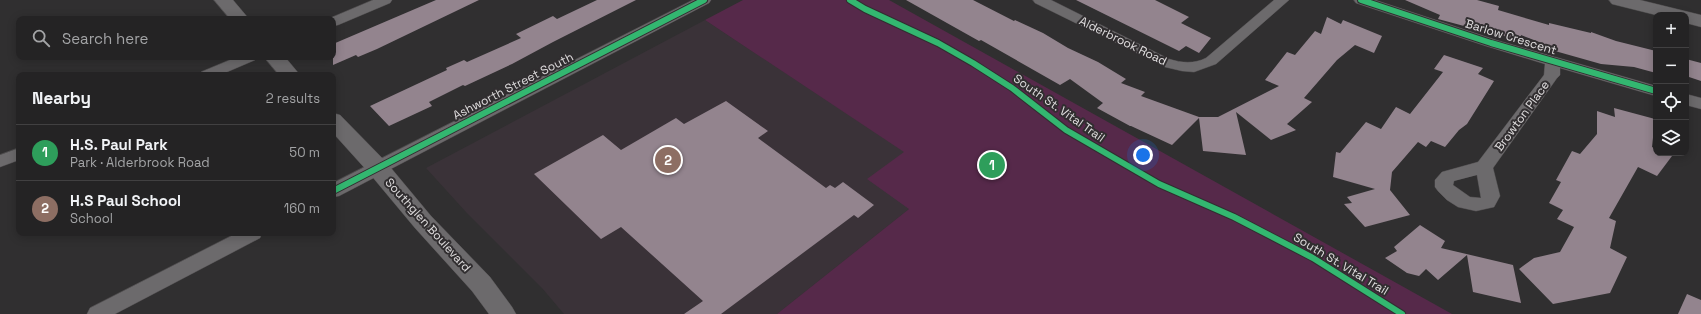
<!DOCTYPE html>
<meta charset="utf-8">
<style>
:root{--surface:#242324;--page:#2c2b2c;--text:#f1f3f6;--muted:#a3a4a6;--line:#414041;--accent:#bca0f2}
body{margin:0;font-family:"Space Grotesk",sans-serif;background:var(--page);color:var(--text)}
.controls{position:absolute;right:12px;top:12px;display:grid;overflow:hidden;border-radius:8px;box-shadow:0 2px 10px #0003}
.controls button{width:36px;height:36px;display:grid;place-items:center;padding:0;border:0;border-bottom:1px solid var(--line);background:var(--surface);color:var(--text);font:20px sans-serif}
.you{position:absolute;left:1143px;top:155px;width:14px;height:14px;margin:-10px;border:3px solid #fff;border-radius:50%;background:#1a73e8;box-shadow:0 0 0 6px #1a73e833}
.badge{display:grid;place-items:center;width:26px;height:26px;border-radius:50%;background:var(--accent);color:#fff;font-size:13px;font-weight:700}
.pin{position:absolute;translate:-50% -50%;border:2px solid #fff;box-shadow:0 1px 4px #0006}
.list{margin:0;padding:0;list-style:none}
h2{display:flex;justify-content:space-between;align-items:center;height:52px;margin:0;padding:0 16px;font-size:17px}
h2 small{font-size:13px;font-weight:400;color:var(--muted)}
.list li{display:grid;grid-template-columns:26px 1fr auto;gap:12px;align-items:center;box-sizing:border-box;height:56px;padding:0 16px;border-top:1px solid var(--line)}
.list b{display:block;font-size:15px;white-space:nowrap}
.list p{margin:0;font-size:13px;white-space:nowrap;color:var(--muted)}
.list em{font-size:13px;font-style:normal;color:var(--muted)}
.icon{flex:none;width:22px;height:22px;fill:none;stroke:currentColor;stroke-width:2;stroke-linecap:round;stroke-linejoin:round}
.map{position:relative;flex:none;width:1701px;height:314px;overflow:hidden}
.search{position:absolute;background:var(--surface);box-shadow:0 2px 10px #0003;left:16px;top:16px;width:320px;height:44px;display:flex;align-items:center;gap:10px;box-sizing:border-box;padding:0 14px;border-radius:8px;color:var(--muted);font-size:15px}
.panel{position:absolute;background:var(--surface);box-shadow:0 2px 10px #0003;left:16px;top:72px;width:320px;height:164px;border-radius:8px}
.map>svg:first-child{display:block}
.built{fill:#3a3238}
.green{fill:#56294a}
.building{fill:#93848e}
.lines{fill:none;stroke-linecap:round;stroke-linejoin:round}
.street-casing{stroke:#4d4b4c;stroke-width:1}
.secondary-casing{stroke:#4d4b4c;stroke-width:1}
.street{fill:#6c6a6c;fill-rule:evenodd}
.secondary{fill:#6c6a6c;fill-rule:evenodd}
.cycleway-casing{stroke:#312e30;stroke-width:8}
.cycleway{stroke:#33b770;stroke-width:6}
.labels{text-anchor:middle;stroke-width:4;stroke-linejoin:round;paint-order:stroke}
.street-label{font-size:12px;fill:#e0dedf;stroke:#312e30}
</style>
<div class="map">
<svg width="1701" height="314" viewBox="0 0 1701 314">
<rect width="100%" height="100%" fill="#302f30"/>
<polygon class="built" points="705,20 905,152 909,209 777,314 564,314 542,288 466,212 426,168"/>
<polygon class="green" points="743,0 889,0 1452,314 777,314 909,209 867,179 904,152 705,20"/>
<g class="building">
<polygon points="436,0 479,0 377,49 358,57 356,55 333,65 333,44"/>
<polygon points="597,0 636,0 553,42 512,64 465,86 463,85 429,102 432,106 389,126 370,106 447,70 446,68 464,60 467,62 521,38 516,34 553,16 557,19"/>
<polygon points="906,0 973,0 1014,21 1015,20 1043,33 1068,48 1098,62 1126,79 1121,83 1145,92 1141,96 1199,117 1218,117 1279,86 1265,80 1287,52 1295,55 1315,31 1321,34 1327,17 1341,24 1343,20 1382,36 1374,53 1355,45 1337,60 1304,98 1312,102 1287,124 1296,130 1271,140 1236,112 1246,155 1203,151 1199,118 1172,145 1131,126 1130,126 1097,108 1103,103 1070,79 1060,85 981,40 979,41"/>
<polygon points="1076,0 1155,0 1189,17 1181,23 1211,38 1199,53 1186,46 1179,51"/>
<polygon points="1405,0 1477,0 1499,6 1498,10 1549,25 1549,23 1591,33 1591,32 1616,41 1656,51 1656,73 1634,67 1601,64 1555,51 1555,48 1521,35 1520,41 1465,24 1464,26 1438,19 1440,15"/>
<polygon points="1444,55 1483,68 1478,74 1494,81 1467,124 1459,130 1445,147 1431,141 1426,147 1418,142 1392,172 1390,190 1410,215 1365,227 1344,204 1352,203 1347,197 1375,189 1333,177 1336,152 1340,153 1366,122 1381,129 1396,107 1410,114 1443,72 1434,69"/>
<polygon points="1686,59 1701,63 1701,81 1686,76"/>
<polygon points="726,101 768,131 758,138 826,188 830,185 835,188 843,182 874,205 858,218 854,215 721,314 684,314 703,301 621,227 601,239 534,174 603,135 621,150 676,118 684,124"/>
<polygon points="1614,108 1655,119 1652,147 1656,149 1656,153 1665,153 1672,156 1657,176 1638,167 1609,218 1616,221 1610,248 1627,257 1610,293 1553,304 1519,269 1534,258 1560,252 1574,227 1557,219 1563,210 1549,203 1561,182 1556,180 1572,151 1580,154 1597,134 1597,111 1615,117"/>
<polygon points="1420,225 1445,241 1441,248 1513,265 1521,303 1473,292 1467,255 1438,280 1426,269 1419,276 1407,273 1385,258 1397,251 1394,247"/>
<polygon points="1687,294 1701,300 1701,314 1678,314"/>
</g>
<g class="lines">
<defs>
<g id="street">
<polygon points="373,0 392,0 390,3 338,25 333,26 333,19 328,19"/>
<polygon points="693,0 711,0 709,3 339,196 333,197 333,183"/>
<path d="M1033 0H1051L1169 59C1182 63 1194 64 1206 58L1274 0H1289L1216 64 1194 72 1182 71 1165 67 1035 3Z"/>
<path d="M1354 0H1375L1496 40 1656 86V96L1560 68V75L1557 78 1493 168 1500 196 1494 207 1476 211 1458 207 1447 200 1438 191 1435 187V180L1442 172 1478 162 1544 75 1545 64 1486 46 1356 3ZM1477 175 1481 198 1470 197 1453 185 1454 181Z"/>
<polygon points="237,57 258,57 255,60 220,75 198,75 201,72"/>
<polygon points="1686,94 1701,98 1701,109 1686,105"/>
<polygon points="19,148 19,160 0,167 0,155"/>
<polygon points="237,233 262,233 260,238 115,314 87,314 90,308"/>
</g>
<g id="secondary">
<polygon points="214,0 233,0 249,19 230,19"/>
<polygon points="1609,0 1640,0 1701,15 1701,27 1686,23 1686,15 1656,15 1612,4"/>
<polygon points="264,57 285,57 300,75 279,75"/>
<polygon points="333,113 340,115 386,162 431,216 490,277 512,307 516,314 489,314 472,291 415,228 370,174 333,133"/>
</g>
</defs>
<use href="#street" class="street-casing"/>
<use href="#secondary" class="secondary-casing"/>
<use href="#street" class="street"/>
<use href="#secondary" class="secondary"/>
<defs>
<g id="cycleway">
<polyline points="850,0 865,9 938,43 973,63 1012,88 1066,130 1159,184 1234,217 1313,258 1402,314"/>
<polyline points="1361,0 1491,43 1656,91"/>
<polyline points="333,191 704,0"/>
</g>
</defs>
<use href="#cycleway" class="cycleway-casing"/>
<use href="#cycleway" class="cycleway"/>
</g>
<g class="labels">
<g class="street-label">
<text transform="translate(1511 37) rotate(17)" y="4">Barlow Crescent</text>
<text transform="translate(1123 41) rotate(26)" y="4">Alderbrook Road</text>
<text transform="translate(513 86) rotate(-27)" y="4">Ashworth Street South</text>
<text transform="translate(1059 108) rotate(35)" y="4">South St. Vital Trail</text>
<text transform="translate(1522 116) rotate(-54)" y="4">Browton Place</text>
<text transform="translate(428 225) rotate(48)" y="4">Southglen Boulevard</text>
<text transform="translate(1341 264) rotate(31)" y="4">South St. Vital Trail</text>
</g>
</g>
</svg>
<div class="controls">
<button>+</button>
<button>−</button>
<button><svg class="icon" aria-label="locate" viewBox="0 0 24 24"><circle cx="12" cy="12" r="6"/><path d="M12 2v4M12 18v4M2 12h4M18 12h4"/></svg></button>
<button><svg class="icon" aria-label="layers" viewBox="0 0 24 24"><path d="M12 4l9 5-9 5-9-5zM3 14l9 5 9-5"/></svg></button>
</div>
<div class="you"></div>
<div class="pin badge" style="left:992px;top:165px;background:#2e9e5b">1</div>
<div class="pin badge" style="left:668px;top:160px;background:#8d6e63">2</div>
<div class="search"><svg class="icon" aria-label="search" viewBox="0 0 24 24"><circle cx="10" cy="10" r="6"/><path d="M15 15l6 6"/></svg>Search here</div>
<section class="panel">
<h2>Nearby<small>2 results</small></h2>
<ul class="list">
<li><span class="badge" style="background:#2e9e5b">1</span><div><b>H.S. Paul Park</b><p>Park · Alderbrook Road</p></div><em>50 m</em></li>
<li><span class="badge" style="background:#8d6e63">2</span><div><b>H.S Paul School</b><p>School</p></div><em>160 m</em></li>
</ul>
</section>
</div>
